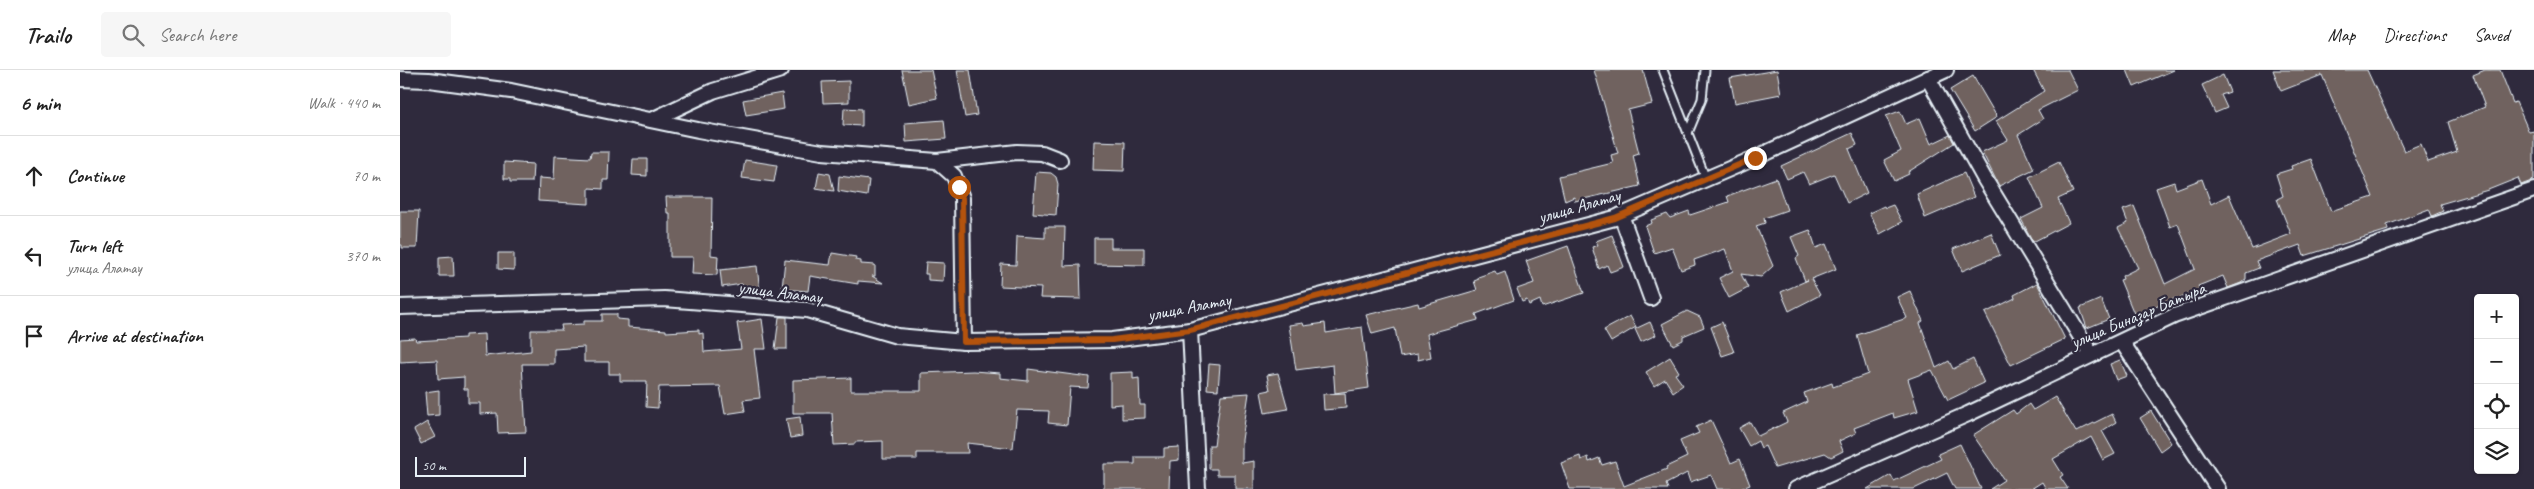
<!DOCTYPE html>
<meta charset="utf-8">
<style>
:root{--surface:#fff;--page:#f6f6f6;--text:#222;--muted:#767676;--line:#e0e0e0}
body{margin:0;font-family:Caveat,sans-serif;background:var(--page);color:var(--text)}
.controls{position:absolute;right:15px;bottom:15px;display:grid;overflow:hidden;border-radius:5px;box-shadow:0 1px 4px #0004}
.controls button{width:45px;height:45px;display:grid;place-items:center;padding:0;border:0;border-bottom:1px solid var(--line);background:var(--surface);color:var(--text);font:25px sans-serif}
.scale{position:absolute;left:15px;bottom:12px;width:111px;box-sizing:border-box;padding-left:5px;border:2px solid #e8f1f8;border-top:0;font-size:14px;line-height:18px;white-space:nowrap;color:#e8f1f8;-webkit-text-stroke:4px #2f2a3d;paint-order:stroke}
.stop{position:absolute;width:15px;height:15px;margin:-11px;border:4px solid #b45309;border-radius:50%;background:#fff}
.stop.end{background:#b45309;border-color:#fff;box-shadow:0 1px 5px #0008}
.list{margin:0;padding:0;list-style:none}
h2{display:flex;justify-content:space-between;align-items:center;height:65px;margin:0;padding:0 20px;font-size:21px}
h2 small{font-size:16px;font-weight:400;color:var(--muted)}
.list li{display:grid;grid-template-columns:32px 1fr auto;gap:15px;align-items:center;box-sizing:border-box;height:80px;padding:0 20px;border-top:1px solid var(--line)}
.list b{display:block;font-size:19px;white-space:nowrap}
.list p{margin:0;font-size:16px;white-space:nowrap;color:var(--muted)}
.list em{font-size:16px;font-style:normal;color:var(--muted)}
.icon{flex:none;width:28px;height:28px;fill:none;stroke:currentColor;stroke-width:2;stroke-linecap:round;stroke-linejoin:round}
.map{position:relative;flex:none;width:2134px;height:419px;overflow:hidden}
header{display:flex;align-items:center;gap:30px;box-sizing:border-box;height:70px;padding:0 25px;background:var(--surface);border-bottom:1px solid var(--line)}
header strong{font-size:24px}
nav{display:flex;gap:28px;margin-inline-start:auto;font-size:18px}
.search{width:350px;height:45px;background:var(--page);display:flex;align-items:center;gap:12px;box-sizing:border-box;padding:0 18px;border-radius:5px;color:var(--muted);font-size:19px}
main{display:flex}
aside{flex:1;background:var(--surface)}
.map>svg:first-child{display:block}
.building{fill:#6f625e;stroke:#e8f1f8}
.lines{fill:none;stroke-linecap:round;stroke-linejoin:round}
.service-casing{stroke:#e8f1f8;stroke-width:11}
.minor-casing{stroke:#e8f1f8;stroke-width:18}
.service{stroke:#2f2a3d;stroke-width:7}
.minor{stroke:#2f2a3d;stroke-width:14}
.route{stroke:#b45309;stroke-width:6}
.labels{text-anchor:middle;stroke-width:4.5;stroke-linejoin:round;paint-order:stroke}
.street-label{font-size:18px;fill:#e8f1f8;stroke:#2f2a3d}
</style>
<header>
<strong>Trailo</strong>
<div class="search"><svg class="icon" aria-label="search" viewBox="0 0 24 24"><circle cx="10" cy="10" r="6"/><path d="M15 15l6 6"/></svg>Search here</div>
<nav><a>Map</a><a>Directions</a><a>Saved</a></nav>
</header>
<main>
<aside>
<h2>6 min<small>Walk · 440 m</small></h2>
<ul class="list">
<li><svg class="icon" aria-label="ahead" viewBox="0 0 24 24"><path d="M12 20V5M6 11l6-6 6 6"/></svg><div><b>Continue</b></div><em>70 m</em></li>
<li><svg class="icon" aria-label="left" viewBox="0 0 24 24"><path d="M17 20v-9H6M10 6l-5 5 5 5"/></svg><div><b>Turn left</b><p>улица Алатау</p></div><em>370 m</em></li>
<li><svg class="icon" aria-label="arrive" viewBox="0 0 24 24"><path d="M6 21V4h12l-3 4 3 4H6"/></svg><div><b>Arrive at destination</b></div></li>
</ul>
</aside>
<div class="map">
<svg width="2134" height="419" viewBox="0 0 2134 419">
<rect width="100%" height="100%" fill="#2f2a3d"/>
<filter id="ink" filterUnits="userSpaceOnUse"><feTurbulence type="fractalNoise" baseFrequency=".02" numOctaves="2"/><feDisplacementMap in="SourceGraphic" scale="10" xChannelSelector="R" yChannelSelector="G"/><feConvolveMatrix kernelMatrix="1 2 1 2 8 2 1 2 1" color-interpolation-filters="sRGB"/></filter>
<g filter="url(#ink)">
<g class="building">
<polygon points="502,0 531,0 537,28 509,34"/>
<polygon points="557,0 570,0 577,45 565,47"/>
<polygon points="1194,0 1243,0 1252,34 1228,40 1239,83 1233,85 1240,116 1175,131 1174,127 1165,131 1159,106 1213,93 1211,85 1218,83"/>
<polygon points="1377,0 1381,24 1335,33 1330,8"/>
<polygon points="1633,0 1668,0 1678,20 1638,40 1643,49 1618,65 1634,99 1599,116 1582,82 1608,70 1596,51 1644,21"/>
<polygon points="1727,0 1774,0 1734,17"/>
<polygon points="1873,0 1967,0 2004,81 2021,74 2028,92 2057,82 2048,52 2085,37 2073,5 2085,0 2100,0 2113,33 2116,32 2129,62 2134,61 2134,110 2121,115 2118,108 2088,120 2040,134 2043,141 2032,146 2029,139 1987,155 1988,160 1904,186 1900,175 1856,191 1859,198 1846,203 1846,209 1841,213 1828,218 1823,206 1798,216 1800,219 1777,230 1776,228 1735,246 1720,210 1723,209 1722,206 1738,198 1718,158 1728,153 1723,140 1734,136 1765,214 1795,199 1778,154 1770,157 1756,118 1774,112 1776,119 1802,109 1811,134 1829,125 1852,179 1891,164 1877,129 1883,126 1876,104 1892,99 1891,96 1911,89 1931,141 1973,127 1922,5 1881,21"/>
<polygon points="1823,5 1830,22 1821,25 1827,38 1815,43 1802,15"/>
<polygon points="1573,6 1597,47 1575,61 1550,20"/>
<polygon points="449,11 449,32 423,33 422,12"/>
<polygon points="382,23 384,39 346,45 343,30"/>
<polygon points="444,38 462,39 462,56 443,55"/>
<polygon points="1500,41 1506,54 1520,48 1531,74 1550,65 1554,73 1508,102 1509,104 1494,111 1484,90 1501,81 1486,46"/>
<polygon points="544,50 546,69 506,72 505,53"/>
<polygon points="1452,63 1457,75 1449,79 1467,123 1447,133 1434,104 1409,114 1403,102 1387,109 1381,96"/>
<polygon points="694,71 725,72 724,101 693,100"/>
<polygon points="191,82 209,82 208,110 203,110 203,119 189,118 189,134 138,131 139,108 154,109 155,86 190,88"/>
<polygon points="233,89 247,89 247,106 232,105"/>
<polygon points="345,90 377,95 374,112 342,108"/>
<polygon points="104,92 133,94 132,112 110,112 110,109 104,109"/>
<polygon points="1659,92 1673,122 1658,129 1669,153 1633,172 1621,149 1643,138 1629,107"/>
<polygon points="419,102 430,104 434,121 416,118"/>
<polygon points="636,102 651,103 656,107 658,114 656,145 633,143"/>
<polygon points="1564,103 1574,127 1525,148 1517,124"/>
<polygon points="439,106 469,110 467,126 438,121"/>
<polygon points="1376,108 1387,140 1364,148 1365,153 1356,156 1373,196 1361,207 1341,204 1348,218 1329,228 1319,208 1333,201 1325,179 1294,190 1295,195 1281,200 1272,177 1254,183 1245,156 1252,153 1251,150 1267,144 1270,148 1289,141 1290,145 1329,132 1327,126"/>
<polygon points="266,127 312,127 311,185 318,186 317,205 292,204 293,187 270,187 270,143 267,143"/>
<polygon points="1493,135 1502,152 1480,164 1469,143 1484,136 1485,138"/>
<polygon points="0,141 19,141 17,178 2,178 2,175 0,175"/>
<polygon points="645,157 665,157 664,196 680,195 681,229 640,228 641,218 600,216 601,194 616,195 617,166 645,168"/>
<polygon points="1410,160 1416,178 1426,174 1436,199 1411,209 1420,225 1389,241 1381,222 1408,210 1405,211 1396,188 1399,186 1391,167"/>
<polygon points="1591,163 1600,185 1562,201 1553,179"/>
<polygon points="1212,165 1224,197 1210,202 1207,195 1199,199 1192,177 1198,175 1196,171"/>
<polygon points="694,168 711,168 711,178 744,178 744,195 694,194"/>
<polygon points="1168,176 1184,223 1142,237 1140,230 1129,235 1127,230 1122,232 1117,219 1134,213 1126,191"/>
<polygon points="98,183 114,183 114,200 98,199"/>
<polygon points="432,183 456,187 455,190 461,191 461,194 475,195 475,206 472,206 483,213 458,211 458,214 410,206 408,221 382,219 385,190 430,195"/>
<polygon points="53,186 54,206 39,206 39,187"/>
<polygon points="526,192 544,193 543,211 528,210 528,204 525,204"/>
<polygon points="357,196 360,222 344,224 342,214 322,217 320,200"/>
<polygon points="1095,201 1097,205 1105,202 1114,230 1076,244 1078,250 1027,264 1031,287 1018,290 1017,284 1000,287 995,258 972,264 966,245 1018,233 1019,237 1077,220 1074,211 1079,209 1078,207"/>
<polygon points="1637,213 1665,269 1611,295 1585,243 1615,228 1614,225"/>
<polygon points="1510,221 1523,251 1520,253 1536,298 1549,291 1553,299 1573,289 1584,313 1548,330 1532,300 1508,309 1518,341 1494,348 1493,343 1454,358 1456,363 1439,371 1443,381 1431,387 1425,383 1375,398 1365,376 1361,378 1358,371 1349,376 1339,358 1350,352 1358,366 1387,352 1383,343 1407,332 1404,323 1432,313 1433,317 1468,304 1457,265 1507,248 1497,227"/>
<polygon points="1701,229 1709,249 1687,258 1680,238"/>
<polygon points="1287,241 1300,247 1304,257 1283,266 1283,270 1273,275 1262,254"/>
<polygon points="202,244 217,244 217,249 228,250 228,257 266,260 266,262 299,260 299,264 303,263 304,282 341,279 337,253 362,249 366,279 354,279 360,328 343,330 345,341 325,344 320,316 259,317 258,338 246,337 247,311 220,311 220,304 209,304 209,292 184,292 184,277 154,279 154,294 122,294 126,362 98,363 97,343 80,344 80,333 68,333 68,319 64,319 64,307 38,309 37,290 0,292 0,269 15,268 16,271 65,268 65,265 84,264 85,286 131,281 131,260 162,260 161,255 184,254 184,251 202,251"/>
<polygon points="1230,246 1236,257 1211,272 1204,260"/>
<polygon points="379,247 387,247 387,279 375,279"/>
<polygon points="1250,252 1256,265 1241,272 1235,259"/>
<polygon points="1322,252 1334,282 1322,286 1311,257"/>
<polygon points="903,253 904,256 925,253 926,263 962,257 969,318 935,323 933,295 896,300 889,255"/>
<polygon points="1270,287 1279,302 1275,304 1283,315 1273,322 1265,309 1254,316 1246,302"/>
<polygon points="1720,290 1727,306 1716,310 1710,294"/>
<polygon points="809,294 820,295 818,320 807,319"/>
<polygon points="628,299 689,307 688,318 670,317 667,355 648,353 649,341 617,340 613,378 567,373 568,383 517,383 517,389 483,389 483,371 455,372 455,374 434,375 432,343 393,343 393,310 451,308 451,321 521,321 521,303 573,301 600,303 600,308 628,311"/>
<polygon points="733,302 733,309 739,308 740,335 745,335 745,348 722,349 722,334 710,335 710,303"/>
<polygon points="878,303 888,339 865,343 861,322 870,320 867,305"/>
<polygon points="39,320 39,345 27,346 25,322"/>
<polygon points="849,323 842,370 842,393 854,391 854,419 835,419 835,405 817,405 817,399 809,399 809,375 814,375 821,325"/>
<polygon points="945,323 946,338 924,340 923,324"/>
<polygon points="1655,327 1676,362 1712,344 1716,352 1702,361 1715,384 1703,390 1691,367 1653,389 1663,405 1660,407 1668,419 1646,419 1642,412 1631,419 1590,419 1604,410 1573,365 1613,340 1616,344 1629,334 1633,340"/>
<polygon points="1751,341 1771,373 1760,381 1740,348"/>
<polygon points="400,347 402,366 390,368 386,349"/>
<polygon points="1311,350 1331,393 1340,389 1350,415 1340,419 1317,419 1311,405 1290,412 1287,403 1266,414 1268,419 1170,419 1161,393 1180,386 1181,390 1188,387 1189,392 1199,388 1202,395 1215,391 1224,416 1267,399 1266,397 1287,387 1280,371 1299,363 1296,357"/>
<polygon points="27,352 35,367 21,374 14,360"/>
<polygon points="1560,374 1581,419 1555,419 1547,403 1514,419 1467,419 1491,405 1494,411 1541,389 1538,384"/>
<polygon points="779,377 779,390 770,391 769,419 704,419 704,394 735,394 735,387 764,387 764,378"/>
</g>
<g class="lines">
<defs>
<g id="service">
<polyline points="1263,0 1306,109"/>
<polyline points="1288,63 1302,29 1305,0"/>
</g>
<g id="minor">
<polyline points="1528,8 1584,108 1691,284"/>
<polyline points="0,9 29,10 111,21 298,60 422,82 537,91 554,106 562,128 564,272"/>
<polyline points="252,50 313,21 381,0"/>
<polyline points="537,91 617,82 642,83 660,90"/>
<polyline points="1221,145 1251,228"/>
<polyline points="0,237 264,229 407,240 497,266 564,272 712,270 790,260 1215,148 1355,88 1546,0"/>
<polyline points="790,260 798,419"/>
<polyline points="1722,272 1818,419"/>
<polyline points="1396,419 1568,344 1774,246 2134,120"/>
</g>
</defs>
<use href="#service" class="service-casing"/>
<use href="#minor" class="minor-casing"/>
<use href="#service" class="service"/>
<use href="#minor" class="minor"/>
</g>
</g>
<g class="lines" filter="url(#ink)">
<polyline class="route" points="559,117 562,128 564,272 712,270 790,260 1215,148 1355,88"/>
</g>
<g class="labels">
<g class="street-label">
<text transform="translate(1179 136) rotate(-16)" y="6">улица Алатау</text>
<text transform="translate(380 222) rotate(7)" y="6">улица Алатау</text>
<text transform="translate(789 237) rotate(-11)" y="6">улица Алатау</text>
<text transform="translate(1738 245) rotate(-23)" y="6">улица Биназар Батыра</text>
</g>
</g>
</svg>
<div class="controls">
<button>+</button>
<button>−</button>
<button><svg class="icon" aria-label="locate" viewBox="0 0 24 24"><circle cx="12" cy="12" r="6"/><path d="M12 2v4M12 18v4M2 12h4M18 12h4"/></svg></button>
<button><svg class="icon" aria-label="layers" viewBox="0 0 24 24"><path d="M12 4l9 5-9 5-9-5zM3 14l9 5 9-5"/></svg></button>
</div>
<div class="scale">50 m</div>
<div class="stop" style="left:559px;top:117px"></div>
<div class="stop end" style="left:1355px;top:88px"></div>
</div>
</main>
